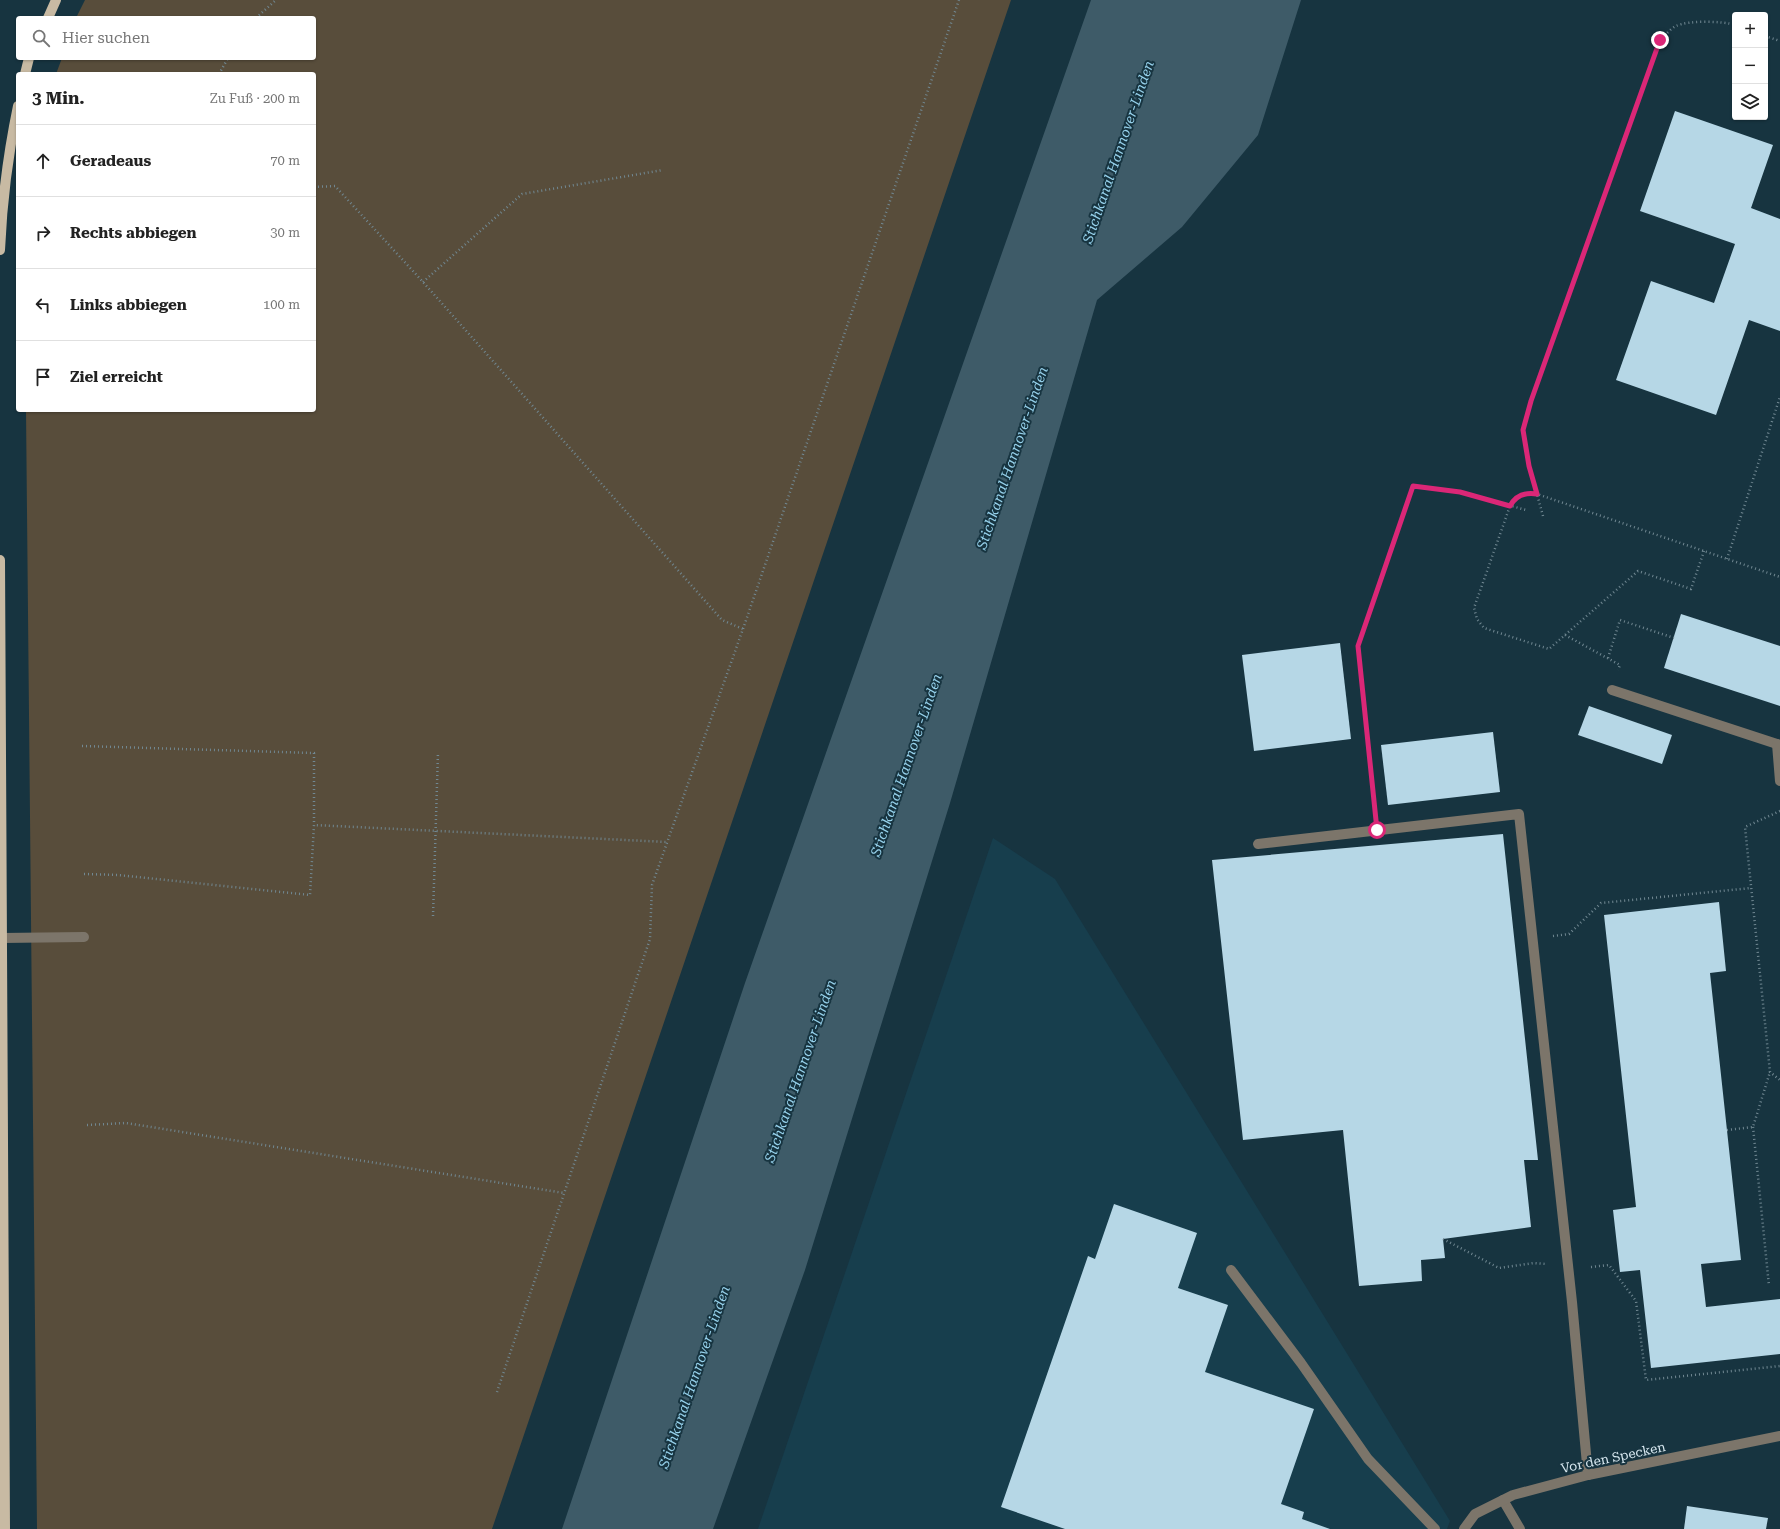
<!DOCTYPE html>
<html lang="de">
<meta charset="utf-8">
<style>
:root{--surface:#fff;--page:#f6f6f6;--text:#222;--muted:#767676;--line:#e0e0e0}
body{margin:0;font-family:"Roboto Serif",serif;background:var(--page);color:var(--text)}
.controls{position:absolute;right:12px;top:12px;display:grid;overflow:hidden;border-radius:4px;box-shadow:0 1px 3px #0004}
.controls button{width:36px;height:36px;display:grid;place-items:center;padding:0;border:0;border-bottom:1px solid var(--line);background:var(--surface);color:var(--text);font:20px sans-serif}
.stop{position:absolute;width:12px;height:12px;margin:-9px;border:3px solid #db2777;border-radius:50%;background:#fff}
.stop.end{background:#db2777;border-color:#fff;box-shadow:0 1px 4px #0008}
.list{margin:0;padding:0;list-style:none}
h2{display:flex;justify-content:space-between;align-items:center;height:52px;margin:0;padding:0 16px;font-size:17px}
h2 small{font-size:13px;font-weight:400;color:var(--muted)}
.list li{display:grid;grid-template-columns:26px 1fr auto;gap:12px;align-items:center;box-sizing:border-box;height:72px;padding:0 16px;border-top:1px solid var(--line)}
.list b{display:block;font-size:15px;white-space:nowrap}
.list em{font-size:13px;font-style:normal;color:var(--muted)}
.icon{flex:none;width:22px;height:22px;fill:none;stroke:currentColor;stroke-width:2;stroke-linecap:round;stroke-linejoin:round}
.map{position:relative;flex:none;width:1780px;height:1529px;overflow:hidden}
.search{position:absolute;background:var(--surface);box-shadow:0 1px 3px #0004;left:16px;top:16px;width:300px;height:44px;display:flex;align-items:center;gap:10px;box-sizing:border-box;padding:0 14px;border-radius:4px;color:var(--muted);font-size:15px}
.panel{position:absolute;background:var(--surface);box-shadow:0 1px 3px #0004;left:16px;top:72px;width:300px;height:340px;border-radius:4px}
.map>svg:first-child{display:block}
.built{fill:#173e4d}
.green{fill:#584d3b}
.water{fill:#3e5b68}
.building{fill:#b6d7e6}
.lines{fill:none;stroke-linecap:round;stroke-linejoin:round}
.path{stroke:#718892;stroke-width:2.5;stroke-dasharray:1 3;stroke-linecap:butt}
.minor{stroke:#7c756a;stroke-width:10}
.major{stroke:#c8baa3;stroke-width:10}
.route{stroke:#db2777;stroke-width:5}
.labels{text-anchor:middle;stroke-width:4;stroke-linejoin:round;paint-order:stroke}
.street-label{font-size:13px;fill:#d9e9f1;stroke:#173440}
.water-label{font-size:14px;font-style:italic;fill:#96d1eb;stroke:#173440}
</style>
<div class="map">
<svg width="1780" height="1529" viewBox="0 0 1780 1529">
<rect width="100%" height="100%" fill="#173440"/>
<polygon class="built" points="993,838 1055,879 1450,1521 1447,1529 758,1529"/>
<polygon class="green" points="85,0 1011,0 492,1529 37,1529 26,410 314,410 314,74 56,74 62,58 314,58 314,18 76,18"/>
<polygon class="water" points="1091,0 1301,0 1258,135 1182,227 1097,300 950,803 805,1270 713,1529 562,1529 745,983"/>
<g class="building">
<polygon points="1675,111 1773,145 1751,208 1780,219 1780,331 1749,320 1716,415 1616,380 1651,281 1714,303 1735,244 1640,211"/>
<polygon points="1681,614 1780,646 1780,706 1664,668"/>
<polygon points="1340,643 1351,739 1254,751 1242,655"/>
<polygon points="1589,706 1672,735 1662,764 1578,735"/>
<polygon points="1493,732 1500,792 1388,805 1381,745"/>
<polygon points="1503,834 1538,1160 1524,1160 1531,1227 1443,1239 1445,1258 1421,1260 1422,1281 1359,1286 1343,1130 1243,1140 1212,860"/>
<polygon points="1719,902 1726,971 1710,973 1741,1260 1701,1264 1706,1307 1780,1299 1780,1354 1651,1368 1640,1270 1620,1272 1613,1210 1636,1207 1604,915"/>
<polygon points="1114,1204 1197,1233 1178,1288 1228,1305 1205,1372 1314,1409 1281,1504 1304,1512 1302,1519 1330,1529 1065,1529 1001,1507 1088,1256 1095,1259"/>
<polygon points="1687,1506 1768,1518 1766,1529 1684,1529"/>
</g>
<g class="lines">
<g class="path">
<polyline points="256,18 276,0"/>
<polyline points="1765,36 1780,41"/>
<polyline points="219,74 228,58"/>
<polyline points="314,187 335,186 423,282 722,620 743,629"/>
<polyline points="423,282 522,194 663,170"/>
<path d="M1543 516 1529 465 1523 430 1531 401 1660 40C1665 36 1671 28 1676 26 1689 20 1723 21 1735 25"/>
<path d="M1704 551 1691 589 1638 571 1549 649 1484 628 1477 619 1474 608 1510 506C1516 495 1525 492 1537 494L1780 577"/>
<polyline points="1727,559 1780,397"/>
<polyline points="1565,635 1620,665 1618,670"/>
<polyline points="1608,658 1620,620 1674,638"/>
<polyline points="82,746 314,753 314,825"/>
<polyline points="1375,810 1358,646 1413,486 1460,492 1526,510"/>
<polyline points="1780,811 1745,827 1770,1072 1780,1080"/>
<polyline points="84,874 118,875 310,895 314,825 667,842"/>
<polyline points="433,916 438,752"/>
<polyline points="1553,936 1569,934 1601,903 1751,888"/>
<polyline points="87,1125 126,1123 564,1193"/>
<polyline points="1753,1127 1769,1286"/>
<polyline points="1727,1130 1753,1127 1770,1072"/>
<polyline points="1443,1239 1499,1268 1534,1263 1546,1264"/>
<polyline points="1591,1267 1609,1265 1636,1301 1646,1380 1780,1366"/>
<polyline points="497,1392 650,939 652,885 743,629 959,0"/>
</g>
<g class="minor">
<polyline points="1612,690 1780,745"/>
<polyline points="1777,744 1780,781"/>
<polyline points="1258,844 1519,814 1572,1302 1588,1475"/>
<polyline points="2,938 84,937"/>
<polyline points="1231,1270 1301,1363 1368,1459 1435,1529"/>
<polyline points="1503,1500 1520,1529"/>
<polyline points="1464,1529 1475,1514 1513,1495 1588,1475 1780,1436"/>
</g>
<g class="major">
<polyline points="48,18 56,0"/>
<polyline points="25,74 29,58"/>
<path d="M0 250C2 202 8 154 18 106"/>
<polyline points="0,560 5,1529"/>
</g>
</g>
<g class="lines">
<path class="route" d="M1377 830 1358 646 1413 486 1460 492 1510 506C1516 495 1525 492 1537 494L1529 466 1523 430 1531 401 1660 40"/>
</g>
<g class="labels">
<g class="street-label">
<text transform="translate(1613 1457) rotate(-12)" y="5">Vor den Specken</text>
</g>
<g class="water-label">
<text transform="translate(1118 152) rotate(-71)" y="5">Stichkanal Hannover-Linden</text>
<text transform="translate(1012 458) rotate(-71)" y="5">Stichkanal Hannover-Linden</text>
<text transform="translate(906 765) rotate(-71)" y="5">Stichkanal Hannover-Linden</text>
<text transform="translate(800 1071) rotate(-71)" y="5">Stichkanal Hannover-Linden</text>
<text transform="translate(694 1377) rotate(-71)" y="5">Stichkanal Hannover-Linden</text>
</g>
</g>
</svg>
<div class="controls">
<button>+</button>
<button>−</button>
<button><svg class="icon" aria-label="layers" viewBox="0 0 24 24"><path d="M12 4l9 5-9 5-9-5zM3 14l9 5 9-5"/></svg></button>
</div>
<div class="stop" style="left:1377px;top:830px"></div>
<div class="stop end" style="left:1660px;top:40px"></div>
<div class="search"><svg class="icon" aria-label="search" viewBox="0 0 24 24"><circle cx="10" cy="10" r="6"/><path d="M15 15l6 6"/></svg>Hier suchen</div>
<section class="panel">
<h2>3 Min.<small>Zu Fuß · 200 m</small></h2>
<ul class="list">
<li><svg class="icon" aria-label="ahead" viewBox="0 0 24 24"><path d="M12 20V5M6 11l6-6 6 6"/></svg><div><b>Geradeaus</b></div><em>70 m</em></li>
<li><svg class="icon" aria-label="right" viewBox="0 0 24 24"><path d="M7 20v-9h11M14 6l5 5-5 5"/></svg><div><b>Rechts abbiegen</b></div><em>30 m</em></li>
<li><svg class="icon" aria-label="left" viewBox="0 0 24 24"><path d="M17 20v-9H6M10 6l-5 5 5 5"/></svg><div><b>Links abbiegen</b></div><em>100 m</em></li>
<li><svg class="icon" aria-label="arrive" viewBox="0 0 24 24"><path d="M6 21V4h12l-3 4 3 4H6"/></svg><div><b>Ziel erreicht</b></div></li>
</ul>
</section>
</div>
